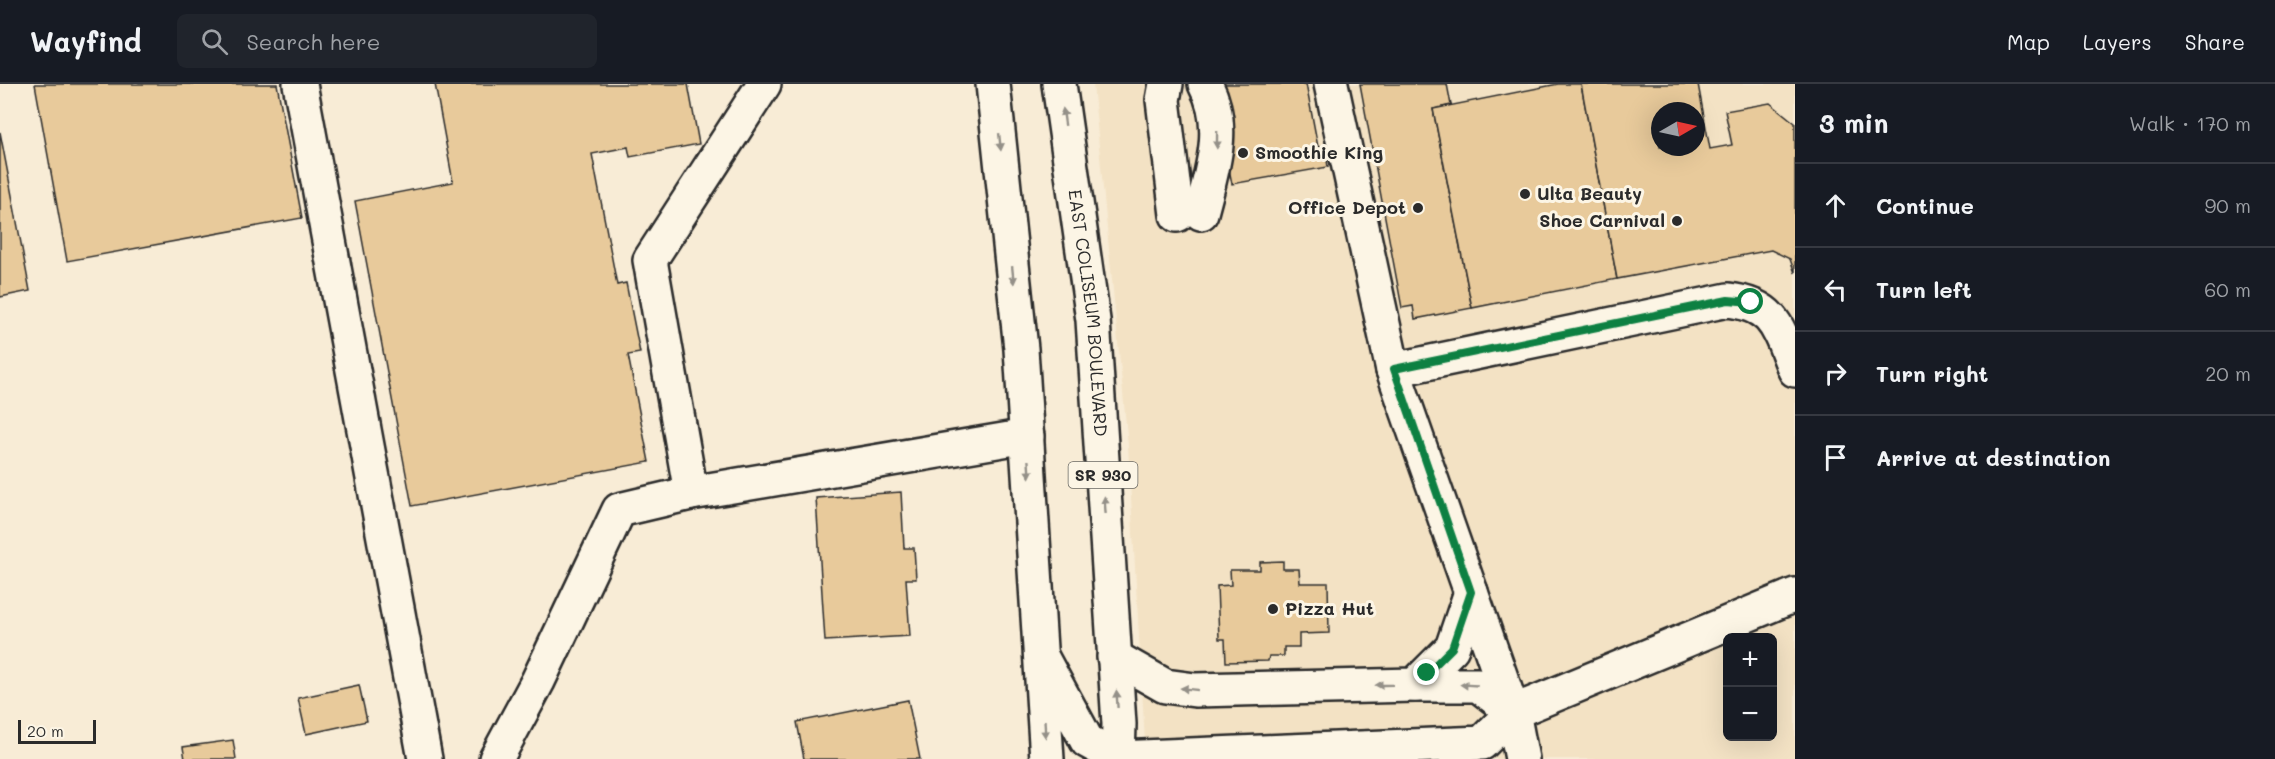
<!DOCTYPE html>
<meta charset="utf-8">
<style>
:root{--surface:#171b24;--page:#20242c;--text:#f1f3f6;--muted:#9ea1a6;--line:#363941}
body{margin:0;font-family:Mali,sans-serif;background:var(--page);color:var(--text)}
.controls{position:absolute;right:18px;bottom:18px;display:grid;overflow:hidden;border-radius:9px;box-shadow:0 6px 24px #0002}
.controls button{width:54px;height:54px;display:grid;place-items:center;padding:0;border:0;border-bottom:2px solid var(--line);background:var(--surface);color:var(--text);font:30px sans-serif}
.compass{position:absolute;left:1651px;top:18px;width:54px;height:54px;border-radius:50%;background:var(--surface);box-shadow:0 6px 24px #0002;rotate:81deg}
.scale{position:absolute;left:18px;bottom:15px;width:78px;box-sizing:border-box;padding-left:6px;border:3px solid #2b2b2b;border-top:0;font-size:16px;line-height:21px;white-space:nowrap;color:#2b2b2b;-webkit-text-stroke:4px #fcf5e5;paint-order:stroke}
.stop{position:absolute;width:18px;height:18px;margin:-14px;border:4px solid #0b8043;border-radius:50%;background:#fff}
.stop.end{background:#0b8043;border-color:#fff;box-shadow:0 2px 6px #0008}
.list{margin:0;padding:0;list-style:none}
h2{display:flex;justify-content:space-between;align-items:center;height:78px;margin:0;padding:0 24px;font-size:26px}
h2 small{font-size:20px;font-weight:400;color:var(--muted)}
.list li{display:grid;grid-template-columns:39px 1fr auto;gap:18px;align-items:center;box-sizing:border-box;height:84px;padding:0 24px;border-top:2px solid var(--line)}
.list b{display:block;font-size:22px;white-space:nowrap}
.list em{font-size:20px;font-style:normal;color:var(--muted)}
.icon{flex:none;width:33px;height:33px;fill:none;stroke:currentColor;stroke-width:2;stroke-linecap:round;stroke-linejoin:round}
.map{position:relative;flex:none;width:1795px;height:675px;overflow:hidden}
header{display:flex;align-items:center;gap:36px;box-sizing:border-box;height:84px;padding:0 30px;background:var(--surface);border-bottom:2px solid var(--line)}
header strong{font-size:28px}
nav{display:flex;gap:33px;margin-inline-start:auto;font-size:21px}
.search{width:420px;height:54px;background:var(--page);display:flex;align-items:center;gap:15px;box-sizing:border-box;padding:0 21px;border-radius:9px;color:var(--muted);font-size:22px}
main{display:flex}
aside{flex:1;background:var(--surface)}
.map>svg:first-child{display:block}
.built{fill:#f3e2c4;fill-rule:evenodd}
.building{fill:#e8ca9b;stroke:#2b2b2b;stroke-width:1.5;fill-rule:evenodd}
.lines{fill:none;stroke-linecap:round;stroke-linejoin:round}
.minor-casing{stroke:#2b2b2b;stroke-width:38}
.highway-casing{stroke:#2b2b2b;stroke-width:38}
.minor{stroke:#fcf5e5;stroke-width:33}
.highway{stroke:#fcf5e5;stroke-width:33}
.oneway{fill:#949088}
.route{stroke:#0b8043;stroke-width:8}
.poi-dot{fill:#2b2b2b;stroke:#fcf5e5;stroke-width:2}
.labels{text-anchor:middle;stroke-width:6;stroke-linejoin:round;paint-order:stroke}
.shield{fill:#fcf5e5;stroke:#6a6863;stroke-width:1.5}
.shield-label{font-size:16px;font-weight:bold;fill:#2b2b2b}
.poi-label{font-size:18px;font-weight:bold;fill:#2b2b2b;stroke:#fcf5e5;text-anchor:start}
.street-label{font-size:18px;fill:#2b2b2b;stroke:#fcf5e5}
</style>
<header>
<strong>Wayfind</strong>
<div class="search"><svg class="icon" aria-label="search" viewBox="0 0 24 24"><circle cx="10" cy="10" r="6"/><path d="M15 15l6 6"/></svg>Search here</div>
<nav><a>Map</a><a>Layers</a><a>Share</a></nav>
</header>
<main>
<div class="map">
<svg width="1795" height="675" viewBox="0 0 1795 675">
<rect width="100%" height="100%" fill="#f8ecd6"/>
<filter id="ink" filterUnits="userSpaceOnUse"><feTurbulence type="fractalNoise" baseFrequency=".0167" numOctaves="2"/><feDisplacementMap in="SourceGraphic" scale="12" xChannelSelector="R" yChannelSelector="G"/><feConvolveMatrix kernelMatrix="1 2 1 2 8 2 1 2 1" color-interpolation-filters="sRGB"/></filter>
<g filter="url(#ink)">
<path class="built" d="M1093 0H1795V675H1146L1128 361ZM1660 27H1696V63H1660ZM1728 554H1772V652H1728Z"/>
<g class="building">
<polygon points="35,0 277,0 302,134 67,177"/>
<polygon points="435,0 688,0 699,60 630,73 628,63 592,70 617,201 626,199 640,269 628,271 649,378 412,422 355,117 453,98"/>
<polygon points="1219,0 1306,0 1318,63 1325,63 1328,83 1232,100 1223,54"/>
<polygon points="1360,0 1447,0 1451,21 1433,25 1472,224 1415,235 1413,222 1402,224"/>
<polygon points="1558,0 1581,0 1617,195 1472,224 1433,25"/>
<path d="M1581 0H1698L1710 65 1732 61 1725 27 1770 19 1795 39V189L1790 175 1771 166 1617 195ZM1660 27H1696V63H1660Z"/>
<polygon points="0,48 30,207 0,213"/>
<polygon points="901,408 904,464 914,464 916,495 906,495 910,552 825,557 816,414"/>
<polygon points="1283,477 1283,485 1299,485 1300,499 1328,499 1329,549 1299,550 1299,563 1284,563 1284,572 1269,572 1268,577 1226,578 1225,555 1219,555 1217,502 1231,501 1230,486 1260,486 1260,478"/>
<polygon points="359,601 367,637 306,650 298,614"/>
<polygon points="908,616 920,675 804,675 797,638"/>
<polygon points="233,656 236,675 185,675 183,663"/>
</g>
<g class="lines">
<defs>
<g id="minor">
<polyline points="300,0 425,675"/>
<polyline points="1166,0 1163,16 1177,131"/>
<polyline points="1331,0 1393,286 1513,628 1522,675"/>
<path d="M1201 129C1212 86 1228 42 1205 0"/>
<path d="M1393 286 1728 216C1776 221 1779 247 1795 286"/>
<polyline points="691,409 650,176 764,0"/>
<polyline points="1041,572 1087,657 1118,674 1482,659 1513,628 1795,511"/>
<polyline points="1114,573 1165,602 1195,606 1415,601 1452,564 1471,508"/>
<polyline points="1415,601 1478,601 1513,628"/>
<polyline points="496,675 538,597 619,426 691,409 1027,352"/>
</g>
<g id="highway">
<polyline points="993,0 1021,265 1047,675"/>
<path id="s1" d="M1059 0 1093 236 1119 640 1118 675"/>
</g>
</defs>
<use href="#minor" class="minor-casing"/>
<use href="#highway" class="highway-casing"/>
<use href="#minor" class="minor"/>
<use href="#highway" class="highway"/>
</g>
<defs><path id="oneway-solid" d="M-6-.8H1V-3.2L6.5 0L1 3.2V.8H-6Z" transform="scale(1.5)"/></defs>
<g class="oneway">
<use href="#oneway-solid" transform="translate(1064 33) rotate(-98)"/>
<use href="#oneway-solid" transform="translate(1217 56) rotate(91)"/>
<use href="#oneway-solid" transform="translate(1000 58) rotate(84)"/>
<use href="#oneway-solid" transform="translate(1013 191) rotate(84)"/>
<use href="#oneway-solid" transform="translate(1029 385) rotate(86)"/>
<use href="#oneway-solid" transform="translate(1105 421) rotate(-94)"/>
<use href="#oneway-solid" transform="translate(1384 601) rotate(179)"/>
<use href="#oneway-solid" transform="translate(1469 601) rotate(-177)"/>
<use href="#oneway-solid" transform="translate(1189 605) rotate(-174)"/>
<use href="#oneway-solid" transform="translate(1117 615) rotate(-94)"/>
<use href="#oneway-solid" transform="translate(1045 645) rotate(87)"/>
</g>
</g>
<g class="lines" filter="url(#ink)">
<polyline class="route" points="1427,589 1452,564 1471,508 1394,285 1728,216 1751,218"/>
</g>
<g class="poi-dot">
<circle cx="1243" cy="69" r="6"/>
<circle cx="1525" cy="110" r="6"/>
<circle cx="1418" cy="124" r="6"/>
<circle cx="1677" cy="137" r="6"/>
<circle cx="1273" cy="525" r="6"/>
</g>
<g class="labels">
<rect class="shield" x="1068.5" y="378" width="69" height="26" rx="4.5"/>
<g class="shield-label">
<text x="1103" y="397">SR 930</text>
</g>
<g class="poi-label">
<text x="1255" y="75">Smoothie King</text>
<text x="1537" y="116">Ulta Beauty</text>
<text x="1406" y="130" text-anchor="end">Office Depot</text>
<text x="1665" y="143" text-anchor="end">Shoe Carnival</text>
<text x="1285" y="531">Pizza Hut</text>
</g>
<g class="street-label">
<text dy="6" stroke="none"><textPath href="#s1" startOffset="231">EAST COLISEUM BOULEVARD</textPath></text>
</g>
</g>
</svg>
<div class="controls">
<button>+</button>
<button>−</button>
</div>
<svg class="compass" viewBox="-18 -18 36 36"><path d="M0-13l5 13h-10z" fill="#e53935"/><path d="M0 13l5-13h-10z" fill="#9ea1a6"/></svg>
<div class="scale">20 m</div>
<div class="stop" style="left:1751px;top:218px"></div>
<div class="stop end" style="left:1427px;top:589px"></div>
</div>
<aside>
<h2>3 min<small>Walk · 170 m</small></h2>
<ul class="list">
<li><svg class="icon" aria-label="ahead" viewBox="0 0 24 24"><path d="M12 20V5M6 11l6-6 6 6"/></svg><div><b>Continue</b></div><em>90 m</em></li>
<li><svg class="icon" aria-label="left" viewBox="0 0 24 24"><path d="M17 20v-9H6M10 6l-5 5 5 5"/></svg><div><b>Turn left</b></div><em>60 m</em></li>
<li><svg class="icon" aria-label="right" viewBox="0 0 24 24"><path d="M7 20v-9h11M14 6l5 5-5 5"/></svg><div><b>Turn right</b></div><em>20 m</em></li>
<li><svg class="icon" aria-label="arrive" viewBox="0 0 24 24"><path d="M6 21V4h12l-3 4 3 4H6"/></svg><div><b>Arrive at destination</b></div></li>
</ul>
</aside>
</main>
